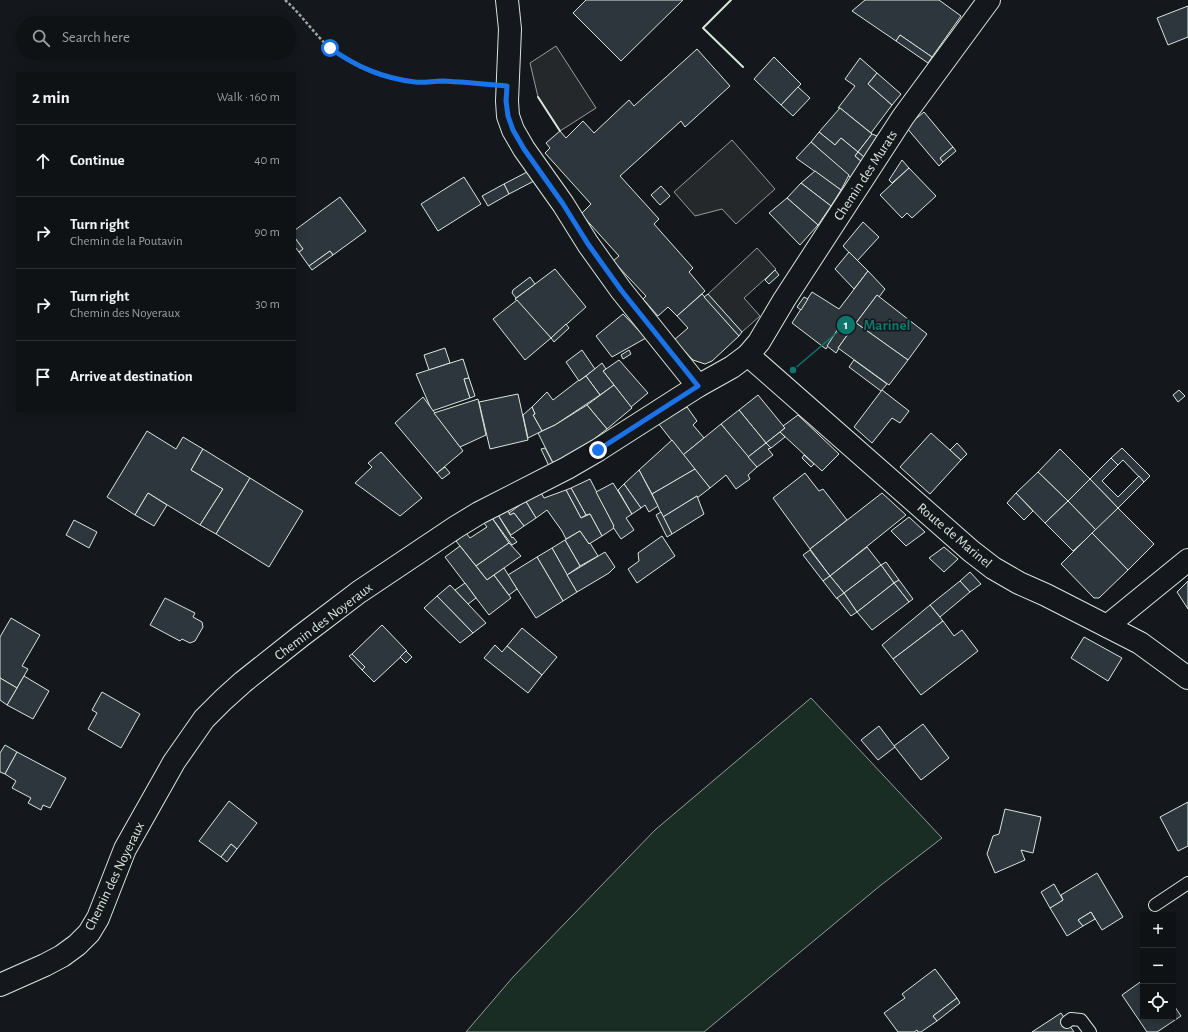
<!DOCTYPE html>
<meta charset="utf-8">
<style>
:root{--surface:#0f1215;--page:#1d2022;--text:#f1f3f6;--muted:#9b9ea0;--line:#2f3234}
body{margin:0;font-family:"Alegreya Sans",sans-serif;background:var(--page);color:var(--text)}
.controls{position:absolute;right:12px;bottom:12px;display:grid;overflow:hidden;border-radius:0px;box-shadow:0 2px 10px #0003}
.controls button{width:36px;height:36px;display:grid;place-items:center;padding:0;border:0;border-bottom:1px solid var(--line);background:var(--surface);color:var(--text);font:20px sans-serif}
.stop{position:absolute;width:12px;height:12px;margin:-9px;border:3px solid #1a73e8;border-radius:50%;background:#fff}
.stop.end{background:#1a73e8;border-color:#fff;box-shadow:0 1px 4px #0008}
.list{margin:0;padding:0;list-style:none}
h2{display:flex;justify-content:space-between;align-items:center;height:52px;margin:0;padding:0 16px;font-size:17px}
h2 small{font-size:13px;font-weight:400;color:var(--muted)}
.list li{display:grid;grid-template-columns:26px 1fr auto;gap:12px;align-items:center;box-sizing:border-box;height:72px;padding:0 16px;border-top:1px solid var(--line)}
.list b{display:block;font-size:15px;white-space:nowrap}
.list p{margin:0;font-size:13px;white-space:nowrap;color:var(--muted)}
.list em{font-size:13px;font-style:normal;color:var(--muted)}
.icon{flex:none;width:22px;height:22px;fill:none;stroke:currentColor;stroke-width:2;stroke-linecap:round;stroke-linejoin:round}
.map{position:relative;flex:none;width:1188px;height:1032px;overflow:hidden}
.search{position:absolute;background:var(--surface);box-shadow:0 2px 10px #0003;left:16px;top:16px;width:280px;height:44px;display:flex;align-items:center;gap:10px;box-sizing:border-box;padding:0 14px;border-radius:22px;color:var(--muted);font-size:15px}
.panel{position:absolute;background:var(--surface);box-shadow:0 2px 10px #0003;left:16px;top:72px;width:280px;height:340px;border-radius:0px}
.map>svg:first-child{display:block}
.grass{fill:#1a2d24;stroke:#939e99}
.parking{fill:#24282b;stroke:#939e99}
.building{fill:#2c363c;stroke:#d8e6dc}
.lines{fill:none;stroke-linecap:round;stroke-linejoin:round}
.service-casing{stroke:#d8e6dc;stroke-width:14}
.minor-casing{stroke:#d8e6dc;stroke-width:24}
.path{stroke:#9da8a2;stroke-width:2.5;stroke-dasharray:3 2;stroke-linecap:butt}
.service{stroke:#14181c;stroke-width:12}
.minor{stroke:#14181c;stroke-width:22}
.wall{stroke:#d8e6dc;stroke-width:2}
.route{stroke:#1a73e8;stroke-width:5}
.labels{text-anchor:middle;stroke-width:3;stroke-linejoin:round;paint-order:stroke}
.street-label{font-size:14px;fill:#d8e6dc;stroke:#14181c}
.leader{fill:none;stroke:#0f766e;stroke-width:1.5}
.callout-dot{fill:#0f766e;stroke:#14181c;stroke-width:1.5}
.mark-label{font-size:12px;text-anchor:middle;font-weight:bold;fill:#fff}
.callout-label{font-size:15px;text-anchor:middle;font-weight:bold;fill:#0f766e;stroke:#14181c;stroke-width:3;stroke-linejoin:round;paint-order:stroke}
</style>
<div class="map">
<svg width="1188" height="1032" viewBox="0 0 1188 1032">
<rect width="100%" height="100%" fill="#14181c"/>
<polygon class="grass" points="811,698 942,838 881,885 704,1032 466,1032 513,977 655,830"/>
<g class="parking">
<polygon points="556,46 596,108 560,131 538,97 530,63"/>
<polygon points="732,140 775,189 736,224 722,209 695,216 674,192"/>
<polygon points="757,248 776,269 744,298 760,316 742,332 708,294"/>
</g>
<g class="building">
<polygon points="586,0 683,0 621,61 573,13"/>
<polygon points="865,0 939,0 961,16 932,57 900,35 896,41 852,11"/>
<polygon points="1188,6 1188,37 1168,45 1157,18"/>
<polygon points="900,35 932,57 928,63 896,41"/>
<polygon points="697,49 730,86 685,127 681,121 620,176 659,219 654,224 693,268 689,272 705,291 677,316 668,307 658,316 643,299 646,296 613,261 619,256 581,214 591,204 545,153 550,148 546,143 560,131 566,138 583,121 594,133 629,100 634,106"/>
<polygon points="774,57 801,84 781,105 754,79"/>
<polygon points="860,58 877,73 868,84 892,105 871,133 840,108 838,108 855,86 845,79"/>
<polygon points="877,73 901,94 892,105 868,84"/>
<polygon points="798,87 810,98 793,116 781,105"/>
<polygon points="840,108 872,134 858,152 841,138 835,145 819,132"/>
<polygon points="924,112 953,147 940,158 943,162 939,166 906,127"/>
<polygon points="819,132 835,145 841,138 858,152 855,156 861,161 851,178 811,142"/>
<polygon points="872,134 877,136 864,157 858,152"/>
<polygon points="811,142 849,175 841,190 796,158"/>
<polygon points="953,147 956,151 943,162 940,158"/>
<polygon points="858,152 864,157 861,161 855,156"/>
<polygon points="902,160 909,168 892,183 889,180"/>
<polygon points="909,168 936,196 912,218 907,213 902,218 880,195"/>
<polygon points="529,171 534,181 509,194 504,184"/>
<polygon points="815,171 841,190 831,206 801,183"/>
<polygon points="464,177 481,204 438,231 421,204"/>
<polygon points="801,183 831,206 818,225 787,198"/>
<polygon points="504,184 509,194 488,206 482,196"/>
<polygon points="661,186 670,196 660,205 651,195"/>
<polygon points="340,197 366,231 333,255 330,251 309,266 299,252 303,249 295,238 295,230"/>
<polygon points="787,198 818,225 800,245 769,213"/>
<polygon points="863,222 879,237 857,261 843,246"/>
<polygon points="295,238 303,249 299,252 295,247"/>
<polygon points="330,251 333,255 312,270 309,266"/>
<polygon points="849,252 868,271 854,289 835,269"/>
<polygon points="555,269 586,307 551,338 515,299"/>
<polygon points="775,270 779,275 769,284 765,280"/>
<polygon points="868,271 885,289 879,297 877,295 856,323 847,315 826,349 792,323 812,292 839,309"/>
<polygon points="530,277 535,284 516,298 512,293 513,290"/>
<polygon points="702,294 739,336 712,361 705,364 693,360 674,340 688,328 677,316"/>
<polygon points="708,294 742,332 739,336 704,297"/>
<polygon points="877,295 927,334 908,360 856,323"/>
<polygon points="804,297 808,299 801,310 797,307"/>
<polygon points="517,300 551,338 525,360 493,319"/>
<polygon points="623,314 646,338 612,357 596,336"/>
<polygon points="847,315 856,323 838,348 839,348 836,353 827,346"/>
<polygon points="856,323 908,360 889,385 838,348"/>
<polygon points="566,324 569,328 554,342 551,338"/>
<polygon points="445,348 450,363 429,370 424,355"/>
<polygon points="582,350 595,369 579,381 566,362"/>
<polygon points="629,350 631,354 623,359 621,355"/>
<polygon points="463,359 469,378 464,379 470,398 432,411 416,374"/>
<polygon points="619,360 648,393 631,407 603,371"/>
<polygon points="854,360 887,384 881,391 849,367"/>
<polygon points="602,363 606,369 603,371 614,385 600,395 586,376"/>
<polygon points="586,376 600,395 555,425 542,431 533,415 535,414 532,407 547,392 553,400 579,380 579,381"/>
<polygon points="469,378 475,396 470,398 464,379"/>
<polygon points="614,385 632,408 607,429 587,405"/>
<polygon points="882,390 909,411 900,423 892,418 872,443 854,427"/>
<polygon points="1179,390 1185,396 1178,402 1173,395"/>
<polygon points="518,394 528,440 490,449 479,402"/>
<polygon points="758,395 785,428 766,443 739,410"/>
<polygon points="423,397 463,451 437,473 395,423"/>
<polygon points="478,399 486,435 460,447 434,413"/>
<polygon points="587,405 607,429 590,442 553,463 538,433 555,425"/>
<polygon points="532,407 535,414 533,415 542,431 528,438 523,415"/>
<polygon points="687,407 697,421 693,425 704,438 683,455 658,423"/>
<polygon points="739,410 766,443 748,457 721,424"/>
<polygon points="798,415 839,454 822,471 780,432 785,428 783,426"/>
<polygon points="721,424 757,467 748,475 750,479 736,489 726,475 710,488 683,455"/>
<polygon points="147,431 176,449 183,437 203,449 191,470 223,489 200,525 148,493 135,515 107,497"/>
<polygon points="780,432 785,437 771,448 766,443"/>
<polygon points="931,433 961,460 930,494 900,467"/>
<polygon points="672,440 695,469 652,494 639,470"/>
<polygon points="766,443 771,448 768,449 773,455 757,467 748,457"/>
<polygon points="957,443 967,454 961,460 950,450"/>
<polygon points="545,448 553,463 549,466 541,449"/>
<polygon points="1122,448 1150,476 1144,482 1123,460 1118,465 1111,458"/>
<polygon points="203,449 250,478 216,534 200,525 223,489 191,470"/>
<polygon points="1060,449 1090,479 1068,501 1038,472"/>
<polygon points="381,452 422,498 400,516 355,483 372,467 368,463"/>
<polygon points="804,455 814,464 811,467 802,458"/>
<polygon points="1111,458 1118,465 1102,481 1118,497 1139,476 1144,482 1118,508 1090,479"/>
<polygon points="445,467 450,473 442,479 437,473"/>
<polygon points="695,469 710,488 697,498 697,496 663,517 652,494"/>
<polygon points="639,470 658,506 649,512 645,505 641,508 624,484"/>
<polygon points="1038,472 1068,501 1045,523 1016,493"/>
<polygon points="805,473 819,491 823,489 847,520 810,549 773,498"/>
<polygon points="250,478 303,511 269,567 216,534"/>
<polygon points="590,479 614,526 614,528 602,536 590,514 586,515 571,488"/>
<polygon points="1090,479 1118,508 1096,530 1068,501"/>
<polygon points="613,483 632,514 626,518 634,530 621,539 613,527 614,526 596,492"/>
<polygon points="624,484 641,508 632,514 618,490"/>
<polygon points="571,488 586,515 581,518 566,490"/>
<polygon points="566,490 581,518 590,514 602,536 589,544 580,531 566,539 562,531 547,510 536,518 525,500 540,491 544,498"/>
<polygon points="148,493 167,505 154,526 135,515"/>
<polygon points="882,493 906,515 830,576 810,549"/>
<polygon points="1016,493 1033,511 1024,520 1007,503"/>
<polygon points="697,496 704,514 672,534 663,517"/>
<polygon points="525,500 536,518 524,526 514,513 510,515 509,513 520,505 519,503"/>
<polygon points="1068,501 1096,530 1073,551 1045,523"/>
<polygon points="1118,508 1154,544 1128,570 1092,533"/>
<polygon points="507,509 510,515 514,513 524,526 511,535 498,515"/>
<polygon points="661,512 672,534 667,537 656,515"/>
<polygon points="498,515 512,538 513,537 517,542 512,545 492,518"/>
<polygon points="909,517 925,532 906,546 891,531"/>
<polygon points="492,518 509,543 476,566 456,541 466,533 470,538 487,527 484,523"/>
<polygon points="74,520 97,532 89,548 66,535"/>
<polygon points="580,531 589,544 590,543 598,556 580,566 565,540"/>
<polygon points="1092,533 1128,570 1099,598 1094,598 1061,564"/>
<polygon points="662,536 675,556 637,583 628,569 639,561 638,553"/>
<polygon points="565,540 580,566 567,575 552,548"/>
<polygon points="509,543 521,556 487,580 476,566"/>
<polygon points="460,546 487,580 494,575 511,598 489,615 445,557"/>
<polygon points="867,547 881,565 844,593 830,576"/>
<polygon points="944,547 958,559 944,572 929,558"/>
<polygon points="552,548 577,592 563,601 537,557"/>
<polygon points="810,550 830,576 823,581 803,555"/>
<polygon points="605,552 615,567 609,573 577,592 567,575"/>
<polygon points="537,557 563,601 536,618 508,575"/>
<polygon points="886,562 899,580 894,583 881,565"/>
<polygon points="881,565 894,583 857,612 844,593"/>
<polygon points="504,568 517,589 509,595 494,575"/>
<polygon points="970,572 981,584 970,592 960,581"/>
<polygon points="830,576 844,593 837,599 823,581"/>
<polygon points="899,580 913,599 909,602 894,583"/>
<polygon points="960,581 970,592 940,617 930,605"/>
<polygon points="1188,581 1188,609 1177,592"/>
<polygon points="465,583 476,598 468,604 455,590"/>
<polygon points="894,583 909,602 872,630 857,612"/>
<polygon points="450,585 486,623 473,633 437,596"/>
<polygon points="844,593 857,612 851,616 837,598"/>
<polygon points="437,596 473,633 460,643 424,608"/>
<polygon points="165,598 195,613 193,617 202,622 203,627 195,641 190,643 182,639 180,641 150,625"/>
<polygon points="930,605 943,621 893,659 882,645"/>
<polygon points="11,618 40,635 22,666 28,669 17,688 0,678 0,637"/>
<polygon points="943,621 954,636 962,630 978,651 921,695 893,659"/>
<polygon points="382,625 407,651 374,682 362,670 365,667 352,654"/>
<polygon points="522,628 557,657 542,675 507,646"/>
<polygon points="1084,637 1122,658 1108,681 1071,658"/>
<polygon points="495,645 502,652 507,646 542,675 528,693 484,658"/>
<polygon points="406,651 412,657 406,663 400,657"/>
<polygon points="352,654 365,667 362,670 349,656"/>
<polygon points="24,676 49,691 33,719 7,705"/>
<polygon points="0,678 17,688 7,705 0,700"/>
<polygon points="102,692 140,714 121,748 88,729 97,713 92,710"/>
<polygon points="923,724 949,758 921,780 894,746"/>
<polygon points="879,726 895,747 878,760 861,740"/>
<polygon points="5,745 17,752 5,774 0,772 0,753"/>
<polygon points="17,752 66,778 50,808 43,805 41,810 28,803 31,798 12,788 16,781 5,774"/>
<polygon points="229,801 257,823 237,849 231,844 221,857 199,841"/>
<polygon points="1188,802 1188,846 1178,851 1160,817"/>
<polygon points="1005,809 1041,817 1033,853 1021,850 1025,860 995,873 987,854 993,836 999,834"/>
<polygon points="231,844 237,849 227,862 221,857"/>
<polygon points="1097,873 1123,917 1102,930 1091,912 1078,920 1083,926 1067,936 1050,908 1063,900 1061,895"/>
<polygon points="1054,884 1063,900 1050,908 1041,892"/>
<polygon points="1091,912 1095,919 1083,926 1078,920"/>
<polygon points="935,969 957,998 933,1016 937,1021 921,1032 918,1032 917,1030 914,1032 898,1032 884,1013 905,998 902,994"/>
<polygon points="1143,980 1143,1017 1173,1017 1173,1004 1181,1016 1157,1032 1147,1032 1122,995"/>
<polygon points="957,998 960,1003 937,1021 933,1016"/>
<polygon points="1061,1013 1074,1032 1032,1032"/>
</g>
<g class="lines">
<defs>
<g id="service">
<polyline points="1155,905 1188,883"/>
<polyline points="1067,1022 1071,1019 1081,1020 1090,1032"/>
</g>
<g id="minor">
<polyline points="507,0 510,29 507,101 508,116 513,130 524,149 563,204 588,244 621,290 698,386"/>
<polyline points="748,355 971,551 993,568 1019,583 1046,595 1140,643 1188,678"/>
<polyline points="1107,626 1188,560"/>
<polyline points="0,985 45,965 62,956 77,945 89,933 98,918 125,849 174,762 204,719 223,700 243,682 301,636 359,592 456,527 479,513 567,468 598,450 698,386 732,367 748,355 759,342 784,300 903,117 989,0"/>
</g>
</defs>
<use href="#service" class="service-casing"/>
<use href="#minor" class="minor-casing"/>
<path class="path" d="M285 0C302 15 315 35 331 49 355 68 385 79 415 82 423 82 432 81 440 81 454 81 468 83 482 84"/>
<use href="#service" class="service"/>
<use href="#minor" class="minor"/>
<g class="wall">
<polyline points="731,0 703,28 743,67"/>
<polyline points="538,97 560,131"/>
</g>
</g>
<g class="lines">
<path class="route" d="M330 48C357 67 382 78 415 82 424 83 433 81 442 81 464 82 485 84 507 86L506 101 508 116 513 130 524 149 563 204 588 244 621 290 698 386 598 450"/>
</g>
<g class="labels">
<g class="street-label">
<text transform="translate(865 175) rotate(-57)" y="5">Chemin des Murats</text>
<text transform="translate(955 535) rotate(40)" y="5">Route de Marinel</text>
<text transform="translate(323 621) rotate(-37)" y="5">Chemin des Noyeraux</text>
<text transform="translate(114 876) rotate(-64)" y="5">Chemin des Noyeraux</text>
</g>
</g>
<path class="leader" d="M793 370L846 325"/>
<g class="callout-dot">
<circle cx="793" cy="370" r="4"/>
<circle cx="846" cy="325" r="10"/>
</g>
<g class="mark-label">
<text x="846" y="329">1</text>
</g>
<g class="callout-label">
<text x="887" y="330">Marinel</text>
</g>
</svg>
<div class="controls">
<button>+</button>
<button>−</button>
<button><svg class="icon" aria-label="locate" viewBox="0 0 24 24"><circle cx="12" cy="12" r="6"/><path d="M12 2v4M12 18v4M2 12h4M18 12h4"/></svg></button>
</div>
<div class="stop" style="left:330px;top:48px"></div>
<div class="stop end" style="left:598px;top:450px"></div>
<div class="search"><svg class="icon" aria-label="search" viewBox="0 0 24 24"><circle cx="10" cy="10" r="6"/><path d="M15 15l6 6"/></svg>Search here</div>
<section class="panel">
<h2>2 min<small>Walk · 160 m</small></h2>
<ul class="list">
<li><svg class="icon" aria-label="ahead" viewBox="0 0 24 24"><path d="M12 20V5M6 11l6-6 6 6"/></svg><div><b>Continue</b></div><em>40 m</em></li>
<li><svg class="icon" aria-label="right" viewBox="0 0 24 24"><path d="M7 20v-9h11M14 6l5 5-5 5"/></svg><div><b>Turn right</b><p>Chemin de la Poutavin</p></div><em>90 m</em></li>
<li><svg class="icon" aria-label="right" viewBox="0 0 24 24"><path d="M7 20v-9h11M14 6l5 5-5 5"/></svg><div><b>Turn right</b><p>Chemin des Noyeraux</p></div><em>30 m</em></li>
<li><svg class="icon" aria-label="arrive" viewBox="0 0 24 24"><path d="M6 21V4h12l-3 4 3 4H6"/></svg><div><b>Arrive at destination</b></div></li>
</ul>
</section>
</div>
